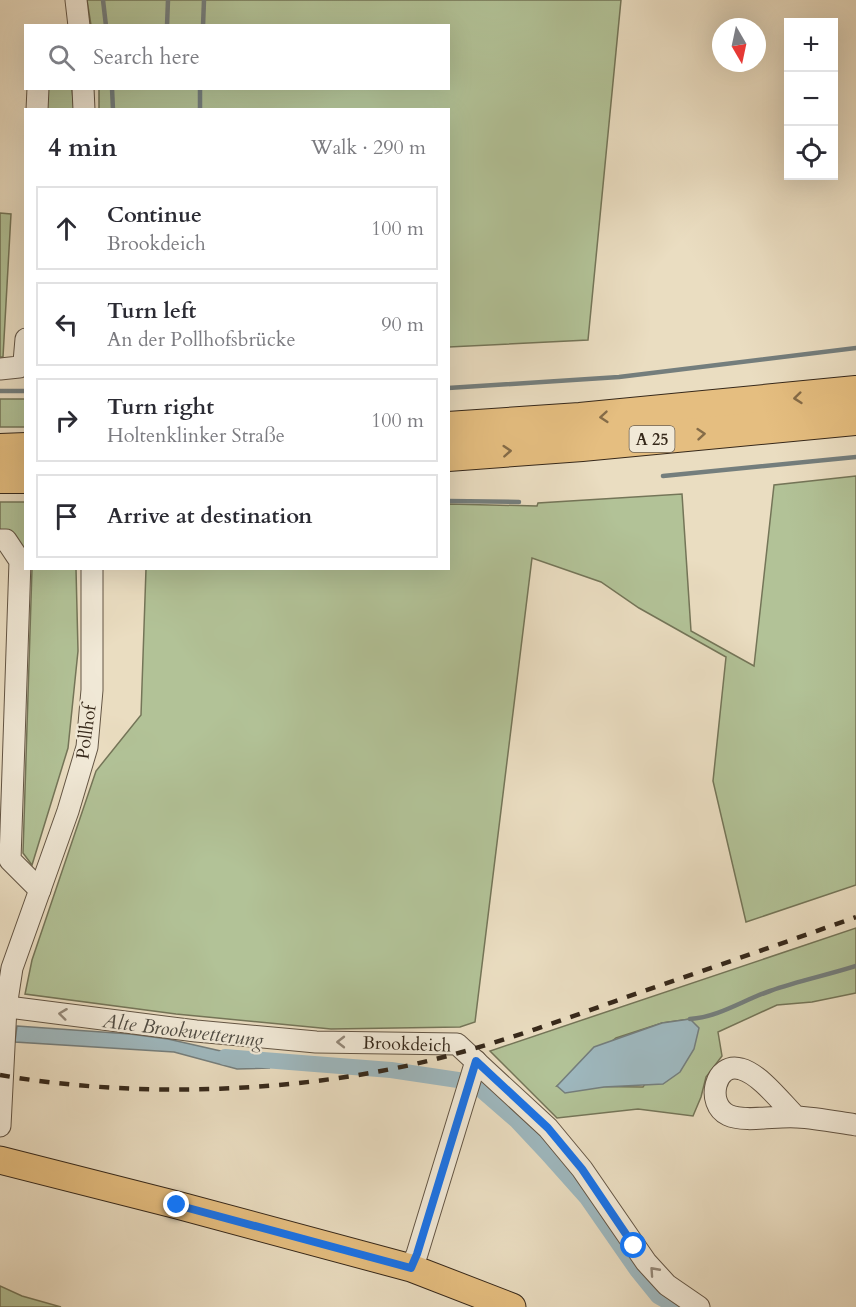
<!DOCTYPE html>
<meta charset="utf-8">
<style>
:root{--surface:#fff;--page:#f7f7f7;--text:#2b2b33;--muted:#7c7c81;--line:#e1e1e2}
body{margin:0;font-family:Cardo,serif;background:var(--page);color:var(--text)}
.controls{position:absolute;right:18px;top:18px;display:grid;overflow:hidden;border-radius:0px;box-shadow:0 6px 24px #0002}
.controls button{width:54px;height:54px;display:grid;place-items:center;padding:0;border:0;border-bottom:2px solid var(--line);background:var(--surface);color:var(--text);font:30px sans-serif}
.compass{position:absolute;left:712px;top:18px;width:54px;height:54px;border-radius:50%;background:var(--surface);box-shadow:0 6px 24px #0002;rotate:171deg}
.stop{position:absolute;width:18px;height:18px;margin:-14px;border:4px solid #1a73e8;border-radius:50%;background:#fff}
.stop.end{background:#1a73e8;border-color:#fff;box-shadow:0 2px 6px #0008}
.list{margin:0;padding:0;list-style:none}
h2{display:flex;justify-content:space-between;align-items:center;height:78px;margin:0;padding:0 24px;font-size:26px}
h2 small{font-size:20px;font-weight:400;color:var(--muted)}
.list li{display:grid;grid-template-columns:39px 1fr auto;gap:18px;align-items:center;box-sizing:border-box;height:84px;margin:0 12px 12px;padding:0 12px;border:2px solid var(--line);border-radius:0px}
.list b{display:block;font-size:22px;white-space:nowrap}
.list p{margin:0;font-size:20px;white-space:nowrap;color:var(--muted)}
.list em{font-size:20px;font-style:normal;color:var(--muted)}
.icon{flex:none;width:33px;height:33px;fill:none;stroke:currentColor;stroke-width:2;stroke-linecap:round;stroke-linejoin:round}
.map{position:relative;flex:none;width:856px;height:1307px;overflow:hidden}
.search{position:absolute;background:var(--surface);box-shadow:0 6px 24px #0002;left:24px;top:24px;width:426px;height:66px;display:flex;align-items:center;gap:15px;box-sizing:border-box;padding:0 21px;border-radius:0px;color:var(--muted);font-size:22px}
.panel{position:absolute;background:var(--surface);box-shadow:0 6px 24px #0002;left:24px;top:108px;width:426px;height:462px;border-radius:0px}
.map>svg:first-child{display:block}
.green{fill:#b2c297;stroke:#747558;stroke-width:1.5;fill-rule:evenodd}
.water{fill:#9eb8bf;stroke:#747e7d;stroke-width:1.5}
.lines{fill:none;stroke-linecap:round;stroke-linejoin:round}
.stream{stroke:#747e7d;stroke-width:4.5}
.canal{stroke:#9eb8bf;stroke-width:16}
.minor-casing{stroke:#635544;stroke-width:23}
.major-casing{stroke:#36281a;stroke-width:29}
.highway-casing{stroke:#36281a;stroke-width:34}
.minor{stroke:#f1e9d7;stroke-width:21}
.major{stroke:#e5be80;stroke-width:27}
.highway{stroke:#e5be80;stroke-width:32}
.rail{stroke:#36281a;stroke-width:4.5;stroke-dasharray:10 10;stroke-linecap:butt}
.oneway{stroke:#856c48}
.oneway2{stroke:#948878}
.route{stroke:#1a73e8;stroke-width:8}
.labels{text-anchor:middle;stroke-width:4.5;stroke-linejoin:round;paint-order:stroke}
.shield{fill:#f1e9d7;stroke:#6e6253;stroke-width:1.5}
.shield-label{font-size:16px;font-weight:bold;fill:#36281a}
.street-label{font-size:18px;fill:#36281a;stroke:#f1e9d7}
.water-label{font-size:20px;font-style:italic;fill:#504c43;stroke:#f1e9d7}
</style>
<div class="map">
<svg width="856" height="1307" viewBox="0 0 856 1307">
<rect width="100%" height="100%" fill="#eaddc1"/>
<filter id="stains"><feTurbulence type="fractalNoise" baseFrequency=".00333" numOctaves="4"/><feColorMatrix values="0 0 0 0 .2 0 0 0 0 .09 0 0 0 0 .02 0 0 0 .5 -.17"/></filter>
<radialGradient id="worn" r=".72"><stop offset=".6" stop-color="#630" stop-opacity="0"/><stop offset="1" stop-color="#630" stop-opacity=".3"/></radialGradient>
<g class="green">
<polygon points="87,0 621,0 588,340 449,347 448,110 99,109 99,89 448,88 448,26 91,25"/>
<polygon points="44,89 72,89 74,109 43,110"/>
<polygon points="0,213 11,214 3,357 0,357"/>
<rect x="0" y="399" width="25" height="28"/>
<polygon points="856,476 856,885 746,922 713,781 726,657 639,608 601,582 532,558 475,1022 460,1027 331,1029 176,1014 25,994 32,960 96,771 141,715 146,569 448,568 449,504 537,506 538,503 682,494 691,631 754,666 774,485"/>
<polygon points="0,502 25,502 25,552 0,531"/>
<polygon points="32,569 76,569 78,651 68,748 32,865 23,853"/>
<path d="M856 928V993L812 1002 777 1005 718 1032 722 1056 706 1077 701 1097 693 1116 638 1109 557 1118 490 1051ZM690 1019 643 1087 557 1086 616 1038 662 1023Z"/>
<polygon points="0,1286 22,1296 61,1307 0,1307"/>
</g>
<g class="water">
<polygon points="690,1019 699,1028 694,1049 680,1072 663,1084 604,1087 565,1093 557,1086 594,1047 662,1023"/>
<polygon points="17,1026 130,1034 168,1039 234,1054 270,1068 237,1069 174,1052 15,1042"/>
</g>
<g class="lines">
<g class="stream">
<polyline points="103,0 106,26"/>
<polyline points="167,26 168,0"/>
<polyline points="203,26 204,0"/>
<polyline points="112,88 113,110"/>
<polyline points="200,110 200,88"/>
<polyline points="448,388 619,377 856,348"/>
<polyline points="0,391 26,391"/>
<polyline points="663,476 856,457"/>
<polyline points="448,501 519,502"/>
<path d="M690 1019C719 1017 743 1000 770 991 798 981 828 975 856 966"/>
</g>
<polyline class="canal" points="225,1057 391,1070 458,1080 479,1088 517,1121 546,1152 587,1198 637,1270 658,1296 677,1307"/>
<defs>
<g id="minor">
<polyline points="76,0 79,26"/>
<polyline points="83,88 84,110"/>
<polyline points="37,110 38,88"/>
<polyline points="0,369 19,367 24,362 26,339"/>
<polyline points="0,540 6,540 20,561 10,860 40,890"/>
<polyline points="0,1006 196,1031 316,1042 457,1044 548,1128 582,1169 646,1262 667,1285 699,1307"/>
<path d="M796 1117C782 1103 760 1074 741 1069 715 1061 705 1104 728 1115 745 1123 778 1115 797 1117 817 1118 836 1122 856 1125"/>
<polyline points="0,1126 6,1007 12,968 68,811 87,747 92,690 92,568"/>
<polyline points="411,1268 417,1254 476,1061"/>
</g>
<polyline id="major" points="0,1160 177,1205 411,1268 512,1307"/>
<g id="highway">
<polyline points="448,428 580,419 856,392"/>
<polyline points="0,450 26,449"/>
<polyline points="448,455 582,445 856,419"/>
<polyline points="0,477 26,477"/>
</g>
</defs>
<use href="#minor" class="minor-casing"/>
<use href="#major" class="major-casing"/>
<use href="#highway" class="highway-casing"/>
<use href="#minor" class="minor"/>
<use href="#major" class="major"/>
<use href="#highway" class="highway"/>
<path class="rail" d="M0 1075C138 1099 300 1093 436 1059 499 1043 560 1021 621 999 699 972 778 945 856 917"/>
</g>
<defs><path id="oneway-chevron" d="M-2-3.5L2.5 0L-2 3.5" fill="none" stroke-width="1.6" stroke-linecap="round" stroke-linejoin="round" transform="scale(1.5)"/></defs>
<g class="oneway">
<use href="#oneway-chevron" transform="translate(798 398) rotate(174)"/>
<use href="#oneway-chevron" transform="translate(604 417) rotate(175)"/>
<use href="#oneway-chevron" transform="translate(701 434) rotate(-5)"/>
<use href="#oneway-chevron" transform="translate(507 451) rotate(-4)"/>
</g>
<g class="oneway2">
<use href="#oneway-chevron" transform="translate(63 1014) rotate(-173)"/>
<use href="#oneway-chevron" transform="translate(341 1042) rotate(-180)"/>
<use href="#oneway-chevron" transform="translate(654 1271) rotate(-132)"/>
</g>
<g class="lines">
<polyline class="route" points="177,1205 411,1268 417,1254 476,1061 548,1128 582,1169 634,1246"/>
</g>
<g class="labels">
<rect class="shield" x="629.5" y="426" width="45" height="26" rx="4.5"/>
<g class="shield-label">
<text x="652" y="445">A 25</text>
</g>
<g class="street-label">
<text transform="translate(86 732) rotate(-82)" y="6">Pollhof</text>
<text transform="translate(407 1044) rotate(2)" y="6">Brookdeich</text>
</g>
<g class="water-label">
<text transform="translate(183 1030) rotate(7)" y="7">Alte Brookwetterung</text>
</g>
</g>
<rect width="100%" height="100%" filter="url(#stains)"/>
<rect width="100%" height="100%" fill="url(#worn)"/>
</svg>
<div class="controls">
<button>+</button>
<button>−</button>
<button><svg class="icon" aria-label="locate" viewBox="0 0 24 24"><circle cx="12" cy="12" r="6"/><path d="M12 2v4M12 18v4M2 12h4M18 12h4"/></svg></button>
</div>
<svg class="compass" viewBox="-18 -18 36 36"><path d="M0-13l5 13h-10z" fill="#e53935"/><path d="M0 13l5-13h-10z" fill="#7c7c81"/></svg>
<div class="stop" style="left:634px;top:1246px"></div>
<div class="stop end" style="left:177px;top:1205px"></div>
<div class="search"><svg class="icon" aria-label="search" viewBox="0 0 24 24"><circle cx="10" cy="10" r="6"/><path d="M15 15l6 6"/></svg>Search here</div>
<section class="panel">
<h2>4 min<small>Walk · 290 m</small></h2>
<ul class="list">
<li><svg class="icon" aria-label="ahead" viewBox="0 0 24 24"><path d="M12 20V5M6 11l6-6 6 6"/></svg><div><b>Continue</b><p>Brookdeich</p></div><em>100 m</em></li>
<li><svg class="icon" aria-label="left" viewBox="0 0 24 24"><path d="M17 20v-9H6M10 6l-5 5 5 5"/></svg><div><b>Turn left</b><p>An der Pollhofsbrücke</p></div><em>90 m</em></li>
<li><svg class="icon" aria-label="right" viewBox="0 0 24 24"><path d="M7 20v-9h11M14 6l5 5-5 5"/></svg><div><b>Turn right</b><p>Holtenklinker Straße</p></div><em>100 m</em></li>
<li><svg class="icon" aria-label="arrive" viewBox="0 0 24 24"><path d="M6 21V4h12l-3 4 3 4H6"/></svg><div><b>Arrive at destination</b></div></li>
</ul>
</section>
</div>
